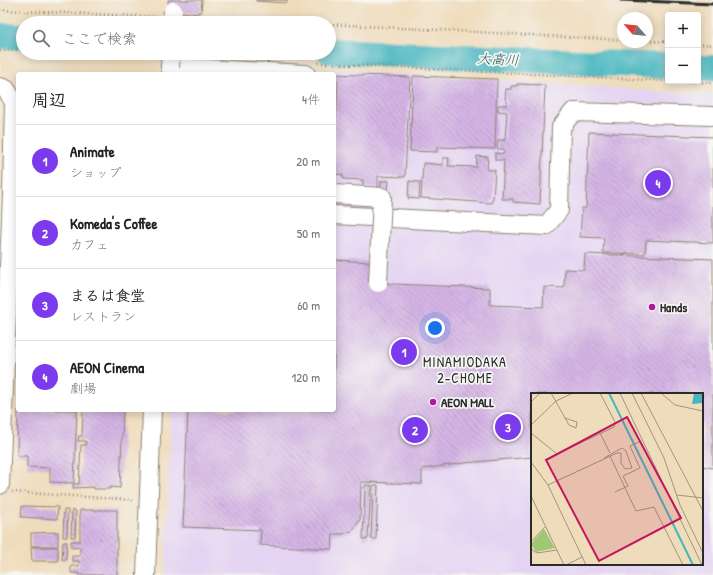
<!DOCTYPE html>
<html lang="ja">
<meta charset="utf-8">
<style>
:root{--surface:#fff;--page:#f6f6f6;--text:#202124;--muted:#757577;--line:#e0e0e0;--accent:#7c3aed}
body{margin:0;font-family:"Patrick Hand","Klee One",sans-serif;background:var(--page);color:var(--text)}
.controls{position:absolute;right:12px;top:12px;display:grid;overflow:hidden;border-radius:4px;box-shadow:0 2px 10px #0003}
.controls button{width:36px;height:36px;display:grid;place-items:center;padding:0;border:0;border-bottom:1px solid var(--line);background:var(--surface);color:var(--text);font:20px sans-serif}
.compass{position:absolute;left:617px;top:12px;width:36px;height:36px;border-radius:50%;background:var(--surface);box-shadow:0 2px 10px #0003;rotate:298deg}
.you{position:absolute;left:435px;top:328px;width:14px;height:14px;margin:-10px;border:3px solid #fff;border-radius:50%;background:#1a73e8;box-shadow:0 0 0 6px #1a73e833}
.badge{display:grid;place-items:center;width:26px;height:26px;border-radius:50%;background:var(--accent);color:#fff;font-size:13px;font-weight:700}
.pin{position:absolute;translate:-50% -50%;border:2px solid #fff;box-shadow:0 1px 4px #0006}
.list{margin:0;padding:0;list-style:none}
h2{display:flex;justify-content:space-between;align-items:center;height:52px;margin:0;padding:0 16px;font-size:17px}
h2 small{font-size:13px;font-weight:400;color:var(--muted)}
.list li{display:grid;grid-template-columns:26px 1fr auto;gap:12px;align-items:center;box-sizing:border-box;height:72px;padding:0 16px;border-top:1px solid var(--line)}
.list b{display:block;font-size:15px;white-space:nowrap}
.list p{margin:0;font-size:13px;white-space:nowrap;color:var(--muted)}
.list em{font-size:13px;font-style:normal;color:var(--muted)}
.icon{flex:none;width:22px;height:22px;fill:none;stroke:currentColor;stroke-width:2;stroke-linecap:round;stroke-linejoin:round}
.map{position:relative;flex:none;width:713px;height:575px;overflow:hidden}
.search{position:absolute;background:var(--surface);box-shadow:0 2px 10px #0003;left:16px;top:16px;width:320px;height:44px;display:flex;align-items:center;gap:10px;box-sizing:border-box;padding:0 14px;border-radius:22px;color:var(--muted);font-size:15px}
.panel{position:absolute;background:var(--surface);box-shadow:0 2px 10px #0003;left:16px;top:72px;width:320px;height:340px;border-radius:4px}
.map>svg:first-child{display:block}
.built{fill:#e4d3f2;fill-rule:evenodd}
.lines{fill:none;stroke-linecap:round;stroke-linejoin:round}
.river{stroke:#47b6bf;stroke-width:26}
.building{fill:url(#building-back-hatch)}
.minor-casing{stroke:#8d8473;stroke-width:20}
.path{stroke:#8d8473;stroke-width:2.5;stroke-dasharray:1 3;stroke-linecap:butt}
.minor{stroke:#fff;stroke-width:18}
.rail{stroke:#2b2b2b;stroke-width:3}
.minor-bridge-casing{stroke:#8d8473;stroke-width:20;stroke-linecap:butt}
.minor-bridge{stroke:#fff;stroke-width:18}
.poi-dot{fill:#b5179e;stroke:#f6f6f2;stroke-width:1.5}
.labels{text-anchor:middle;stroke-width:3.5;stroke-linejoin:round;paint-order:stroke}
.poi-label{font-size:13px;font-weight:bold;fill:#2b2b2b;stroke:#f6f6f2;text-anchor:start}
.water-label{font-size:14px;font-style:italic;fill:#355c5f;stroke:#f6f6f2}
.neighbourhood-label{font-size:14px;letter-spacing:1px;fill:#2b2b2b;stroke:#f6f6f2}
.inset-river{fill:none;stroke:#47b6bf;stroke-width:2}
.inset-road{fill:none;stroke:#a19581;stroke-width:1}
.view{fill:#c2185b;fill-opacity:0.15;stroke:#c2185b;stroke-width:2}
.inset-edge{fill:none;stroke:#2b2b2b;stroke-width:2}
</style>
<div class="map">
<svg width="713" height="575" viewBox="0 0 713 575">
<defs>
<pattern id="building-back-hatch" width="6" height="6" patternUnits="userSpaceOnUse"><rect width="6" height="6" fill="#d5b5e5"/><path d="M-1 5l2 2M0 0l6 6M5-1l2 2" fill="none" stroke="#ad93ba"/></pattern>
</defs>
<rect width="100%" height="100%" fill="#f6f6f2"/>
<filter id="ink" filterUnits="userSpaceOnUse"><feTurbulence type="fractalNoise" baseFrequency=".025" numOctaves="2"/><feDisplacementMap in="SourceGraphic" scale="8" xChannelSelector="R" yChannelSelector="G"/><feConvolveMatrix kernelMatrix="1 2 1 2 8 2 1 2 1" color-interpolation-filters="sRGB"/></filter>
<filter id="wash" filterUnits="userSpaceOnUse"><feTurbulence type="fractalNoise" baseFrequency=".012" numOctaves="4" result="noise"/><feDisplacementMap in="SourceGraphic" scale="16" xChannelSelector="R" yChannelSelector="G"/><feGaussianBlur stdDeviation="0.9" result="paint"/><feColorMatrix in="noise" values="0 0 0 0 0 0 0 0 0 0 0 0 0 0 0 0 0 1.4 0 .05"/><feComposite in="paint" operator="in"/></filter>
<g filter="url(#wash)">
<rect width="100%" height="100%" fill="#efdcbb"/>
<path class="built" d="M331 69 713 95V575H165L171 410H334V74H331ZM532 394H702V564H532Z"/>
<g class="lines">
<g class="river">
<polyline points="0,36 23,37"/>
<polyline points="329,51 668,66"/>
<polyline points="698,68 713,68"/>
</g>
</g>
<g id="blocks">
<g class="building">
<polygon points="168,0 202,0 201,12 198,12 198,14 168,10"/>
<polygon points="256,0 287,0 287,3 256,1"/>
<polygon points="334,74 410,77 405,177 378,176 378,188 363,187 363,180 343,179 343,175 334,174 338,81 334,81"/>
<polygon points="413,76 497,79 495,149 437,147 437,152 410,151"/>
<polygon points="517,84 545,85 540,204 513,202 513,199 502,199 504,160 495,160 495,153 504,154 504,149 497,149 498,140 505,140 507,112 498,111 498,105 507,105 507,100 505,99 506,89 511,89 511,86 517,86"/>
<polygon points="589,132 713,137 713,243 646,240 645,254 603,253 604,238 580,237 582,208 586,208"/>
<polygon points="477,156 488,157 487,170 495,170 493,200 492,200 491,203 421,198 423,163 443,165 443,158 449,158 448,166 476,167"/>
<polygon points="381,181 389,181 388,191 380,191"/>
<polygon points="409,181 420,182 419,199 408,198"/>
<polygon points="585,254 713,259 713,468 702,466 702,394 532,394 532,457 464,463 422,469 422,484 361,482 360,520 352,531 342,534 333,534 332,549 260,545 261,530 183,527 188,410 334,410 334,260 370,262 369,283 490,288 490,305 543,307 544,287 564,288 565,269 584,270"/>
<polygon points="18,410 77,410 74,483 50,482 50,468 27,467 27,456 17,456"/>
<polygon points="83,410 123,410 120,488 110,487 110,489 94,489 94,487 73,488 73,484 79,484 81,445 86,445 86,441 78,441 79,436 82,436"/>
<polygon points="365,485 371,485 368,539 363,539"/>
<polygon points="373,485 378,485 376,539 371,539"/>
<polygon points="22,506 58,507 57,519 21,517"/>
<polygon points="64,510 68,510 67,537 63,537"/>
<polygon points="72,510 76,511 75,537 71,537"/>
<polygon points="80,510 117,510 117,575 79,575 79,573 71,573 71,566 79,566 79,561 72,561 72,556 80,556 80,547 71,548 71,541 80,541"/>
<polygon points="58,532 58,546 31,546 31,533"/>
<polygon points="63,542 67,542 66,560 62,560"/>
<polygon points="31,547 58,547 58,561 32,561"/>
</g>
</g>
</g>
<g filter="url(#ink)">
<use href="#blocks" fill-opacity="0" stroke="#8d8473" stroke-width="1"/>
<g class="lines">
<defs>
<g id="minor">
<polyline points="170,67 306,74"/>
<polyline points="0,87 6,89 14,102 12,194 0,485"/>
<polyline points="334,215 546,226 559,210 561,127 573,112 713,116"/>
<polyline points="146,575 152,410"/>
</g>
</defs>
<use href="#minor" class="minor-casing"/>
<g class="path">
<polyline points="0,10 157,17"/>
<polyline points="188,18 316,23"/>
<polyline points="329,24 623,40"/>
<polyline points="647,41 668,42"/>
<polyline points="698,44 713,45"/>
<polyline points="0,51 23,49"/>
<polyline points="98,53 155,56"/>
<polyline points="318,63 668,81"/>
<polyline points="670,81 713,83"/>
<polyline points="12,492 133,500"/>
</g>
<use href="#minor" class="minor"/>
<polyline class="rail" points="621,0 713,4"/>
<defs>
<g id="minor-bridge">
<polyline points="172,23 173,11"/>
<polyline points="170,67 171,53"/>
<polyline points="334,194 382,197 378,283"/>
</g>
</defs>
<use href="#minor-bridge" class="minor-bridge-casing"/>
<use href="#minor-bridge" class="minor-bridge"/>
</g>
</g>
<g class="poi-dot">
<circle cx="652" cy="307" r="4"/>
<circle cx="433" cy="402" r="4"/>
</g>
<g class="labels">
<g class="poi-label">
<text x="660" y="312">Hands</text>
<text x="441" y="407">AEON MALL</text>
</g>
<g class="water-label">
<text transform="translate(498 59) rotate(3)" y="5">大高川</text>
</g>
<g class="neighbourhood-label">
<text x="465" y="367">MINAMIODAKA<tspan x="465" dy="16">2-CHOME</tspan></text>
</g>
</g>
<g transform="translate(531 393)">
<rect width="172" height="172" fill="#efdcbb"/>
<path d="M13 136 24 155 5 159 0 151Z" fill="#9dc874"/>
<path d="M163 0H172V10L161 11Z" fill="#47b6bf"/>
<path class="inset-river" d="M78 0 162 172"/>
<path class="inset-road" d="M20 0 38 32 45 35 46 29 34 25M89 0 171 172M101 0 133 65 149 112 172 160M110 0 172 118M130 0 144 12 172 18M0 9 9 0M0 32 25 8 42 0M0 40 26 61 83 34 84 29 69 0M69 40 79 60M79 63 105 118 123 114 152 172M0 69 17 92 55 172M17 92 86 60H90V70L94 76 101 75 95 58 91 55 73 65M84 99 97 93 92 83 109 75 99 53 108 49M146 102 172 105M0 103 33 172M0 149 14 134M0 156 6 160 26 157M35 172 51 164"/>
<path class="view" d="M96 24 150 125 68 168 15 67Z"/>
<rect width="172" height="172" class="inset-edge"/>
</g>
</svg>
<div class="controls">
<button>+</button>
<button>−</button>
</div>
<svg class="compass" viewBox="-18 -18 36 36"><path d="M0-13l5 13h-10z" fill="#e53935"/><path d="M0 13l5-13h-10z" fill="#757577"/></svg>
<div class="you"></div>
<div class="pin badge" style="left:404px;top:352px">1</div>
<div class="pin badge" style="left:415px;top:430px">2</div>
<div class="pin badge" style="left:508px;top:427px">3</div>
<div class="pin badge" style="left:658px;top:183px">4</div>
<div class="search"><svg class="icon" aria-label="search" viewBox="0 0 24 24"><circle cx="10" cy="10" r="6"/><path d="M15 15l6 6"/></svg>ここで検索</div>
<section class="panel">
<h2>周辺<small>4件</small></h2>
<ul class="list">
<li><span class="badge">1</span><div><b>Animate</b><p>ショップ</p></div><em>20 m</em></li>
<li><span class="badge">2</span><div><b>Komeda's Coffee</b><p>カフェ</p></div><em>50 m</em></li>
<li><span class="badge">3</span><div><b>まるは食堂</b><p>レストラン</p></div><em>60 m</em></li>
<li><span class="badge">4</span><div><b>AEON Cinema</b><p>劇場</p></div><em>120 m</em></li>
</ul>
</section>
</div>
